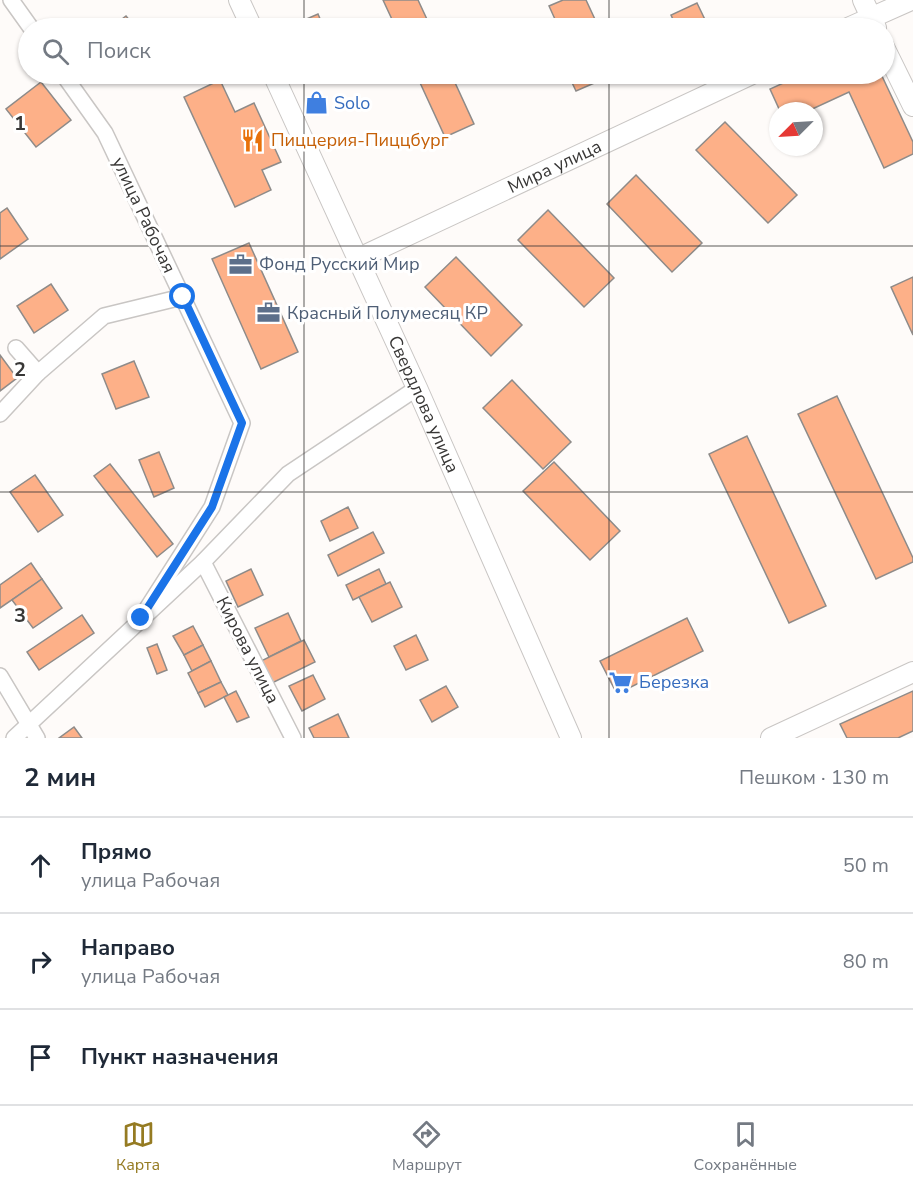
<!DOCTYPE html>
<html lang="ru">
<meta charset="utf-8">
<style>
:root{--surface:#fff;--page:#f2f2f3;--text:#1f2937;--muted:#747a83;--line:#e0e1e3;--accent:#957b22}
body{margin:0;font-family:"Nunito Sans",sans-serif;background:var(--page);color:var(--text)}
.compass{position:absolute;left:769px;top:102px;width:54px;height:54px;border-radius:50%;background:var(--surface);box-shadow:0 2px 4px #0004;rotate:246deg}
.stop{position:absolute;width:18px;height:18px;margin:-14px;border:4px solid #1a73e8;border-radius:50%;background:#fff}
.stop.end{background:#1a73e8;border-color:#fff;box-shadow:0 2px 6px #0008}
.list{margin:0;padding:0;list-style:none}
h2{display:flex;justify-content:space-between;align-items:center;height:78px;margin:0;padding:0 24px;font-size:26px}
h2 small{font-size:20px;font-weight:400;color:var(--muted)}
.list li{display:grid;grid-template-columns:39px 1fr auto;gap:18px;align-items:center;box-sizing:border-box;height:96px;padding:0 24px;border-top:2px solid var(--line)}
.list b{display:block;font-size:22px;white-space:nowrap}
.list p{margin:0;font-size:20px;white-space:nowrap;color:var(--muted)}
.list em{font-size:20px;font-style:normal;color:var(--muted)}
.icon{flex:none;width:33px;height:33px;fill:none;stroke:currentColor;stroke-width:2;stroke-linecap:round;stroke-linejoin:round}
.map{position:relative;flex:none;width:913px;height:738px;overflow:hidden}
.search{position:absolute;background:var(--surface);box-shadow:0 2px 4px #0004;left:18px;right:18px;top:18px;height:66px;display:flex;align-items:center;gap:15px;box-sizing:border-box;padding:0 21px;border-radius:33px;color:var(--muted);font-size:22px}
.sheet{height:366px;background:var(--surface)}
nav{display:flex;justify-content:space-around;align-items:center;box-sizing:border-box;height:84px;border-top:2px solid var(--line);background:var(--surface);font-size:16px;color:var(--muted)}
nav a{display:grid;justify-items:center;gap:3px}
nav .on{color:var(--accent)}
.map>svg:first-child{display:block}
.building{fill:#fdb088;stroke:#8e8b89;stroke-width:1.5}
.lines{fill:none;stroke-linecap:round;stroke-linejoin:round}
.minor-casing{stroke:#c9c6c4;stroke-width:18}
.tertiary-casing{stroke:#c9c6c4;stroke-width:22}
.minor{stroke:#fff;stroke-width:15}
.tertiary{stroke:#fff;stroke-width:20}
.route{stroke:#1a73e8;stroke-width:8}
.grid{fill:none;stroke:#383736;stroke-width:1.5;stroke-opacity:0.55}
.labels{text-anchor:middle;stroke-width:6;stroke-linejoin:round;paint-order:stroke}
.shop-label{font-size:18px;fill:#366cbe;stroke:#fff;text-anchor:start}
.food-label{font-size:18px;fill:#c56008;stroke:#fff;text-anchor:start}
.street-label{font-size:18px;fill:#383736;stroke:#fff}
.service-label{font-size:18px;fill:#4e5e75;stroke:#fff;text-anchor:start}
.grid-label{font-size:20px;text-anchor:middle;font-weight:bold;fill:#383736;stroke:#fff;stroke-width:6;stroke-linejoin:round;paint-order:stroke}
</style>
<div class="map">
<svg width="913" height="738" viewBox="0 0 913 738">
<rect width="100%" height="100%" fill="#fefbf9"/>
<g class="building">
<polygon points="383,0 418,0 431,28 396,28"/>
<polygon points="563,0 586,0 599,28 559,28 549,6"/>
<polygon points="697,3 709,28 677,28 671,15"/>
<polygon points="318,14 324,28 289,28 288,27"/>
<polygon points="126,16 136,28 110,28"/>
<polygon points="115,74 134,74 122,83"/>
<polygon points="416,74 451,74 474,124 445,137"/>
<polygon points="568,74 615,74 576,91"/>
<polygon points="803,74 881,74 913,142 913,154 884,168 849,92 808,111 780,111 770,89"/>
<polygon points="220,80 235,112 254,103 281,162 262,170 271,190 235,207 184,97"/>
<polygon points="41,82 71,120 36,147 6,109"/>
<polygon points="725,122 797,195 768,223 696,150"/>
<polygon points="636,175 702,243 672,272 607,204"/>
<polygon points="7,208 28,239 0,259 0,213"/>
<polygon points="548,210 614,278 584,307 518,240"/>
<polygon points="249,243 298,352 261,369 212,259"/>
<polygon points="456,257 522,325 491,356 425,287"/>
<polygon points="913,277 913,335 891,287"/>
<polygon points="51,284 68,310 34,333 17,306"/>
<polygon points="0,355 17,378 0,391"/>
<polygon points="134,361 149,397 116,409 102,374"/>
<polygon points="512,380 571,442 543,469 483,408"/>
<polygon points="837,396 913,558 913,562 876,579 798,414"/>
<polygon points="747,436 826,606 789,623 709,454"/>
<polygon points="159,452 174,488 154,497 139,460"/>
<polygon points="554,462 620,531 590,560 523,491"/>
<polygon points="110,464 173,544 157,557 94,476"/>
<polygon points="35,475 63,515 38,532 10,492"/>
<polygon points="348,507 358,528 330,541 321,521"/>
<polygon points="373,532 384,553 338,576 328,555"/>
<polygon points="31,563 42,579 0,608 0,585"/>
<polygon points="251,569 263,595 238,607 226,581"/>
<polygon points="379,569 386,584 353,600 346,585"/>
<polygon points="42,579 62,608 33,628 12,600"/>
<polygon points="390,582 402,607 372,622 359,597"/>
<polygon points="288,613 301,641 269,657 255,628"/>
<polygon points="82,615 94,633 39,670 27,652"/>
<polygon points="687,618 703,651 617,694 600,661"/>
<polygon points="193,626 203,645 184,655 173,636"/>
<polygon points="416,635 428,660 406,670 394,646"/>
<polygon points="304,640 315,662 272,683 261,661"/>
<polygon points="157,644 167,670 157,674 147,648"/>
<polygon points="203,645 211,661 192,671 184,655"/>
<polygon points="211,661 221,682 198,693 188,673"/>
<polygon points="313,675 325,699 302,711 289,686"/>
<polygon points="221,682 228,695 205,707 198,693"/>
<polygon points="446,686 458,707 432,722 420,700"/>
<polygon points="236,691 249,717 237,722 224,697"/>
<polygon points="913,691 913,731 898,738 847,738 840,724"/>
<polygon points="338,714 349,738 314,738 309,728"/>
<polygon points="74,727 82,738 59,738"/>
</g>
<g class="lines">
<defs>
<g id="minor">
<polyline points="11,0 31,28"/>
<polyline points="63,74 105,133 242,423 212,507 141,618"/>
<polyline points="16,348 38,373"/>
<polyline points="0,414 38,373 104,316 182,297"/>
<polyline points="203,562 293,738"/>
<polyline points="0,676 37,738"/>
<polyline points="14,738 203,562 288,474 417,388"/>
</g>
<g id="tertiary">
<polyline points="239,0 252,28"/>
<polyline points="863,0 876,28"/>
<polyline points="848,28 911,0"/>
<polyline points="884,47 913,106"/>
<path id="s1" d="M273 74 417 388 571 738"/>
<path id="s2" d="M357 259 752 74"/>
<polyline points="771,738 913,672"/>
</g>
</defs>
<use href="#minor" class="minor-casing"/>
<use href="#tertiary" class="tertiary-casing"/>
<use href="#minor" class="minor"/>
<use href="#tertiary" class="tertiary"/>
</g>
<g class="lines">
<polyline class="route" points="141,618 212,507 242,423 183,297"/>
</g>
<path class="grid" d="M304 0V28M609 0V28M304 74V738M609 74V738M0 246H913M0 492H913"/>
<defs>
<symbol id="shop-bare" viewBox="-9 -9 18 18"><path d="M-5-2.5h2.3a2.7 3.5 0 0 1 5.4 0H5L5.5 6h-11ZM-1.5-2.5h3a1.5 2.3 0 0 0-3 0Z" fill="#3f7fe0" stroke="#fff" stroke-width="2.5" paint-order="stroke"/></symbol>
<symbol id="restaurant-bare" viewBox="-9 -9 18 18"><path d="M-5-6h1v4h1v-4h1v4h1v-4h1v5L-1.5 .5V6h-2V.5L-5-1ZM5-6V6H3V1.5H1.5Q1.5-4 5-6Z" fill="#e8710a" stroke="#fff" stroke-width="2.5" paint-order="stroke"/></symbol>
<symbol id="office-bare" viewBox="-9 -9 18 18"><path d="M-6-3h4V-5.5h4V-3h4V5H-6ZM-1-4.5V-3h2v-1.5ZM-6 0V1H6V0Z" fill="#5c6f8a" stroke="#fff" stroke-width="2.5" paint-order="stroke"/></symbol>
<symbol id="supermarket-bare" viewBox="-9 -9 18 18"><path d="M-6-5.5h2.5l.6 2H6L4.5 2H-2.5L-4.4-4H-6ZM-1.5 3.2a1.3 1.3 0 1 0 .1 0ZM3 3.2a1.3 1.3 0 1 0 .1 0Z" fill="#3f7fe0" stroke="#fff" stroke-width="2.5" paint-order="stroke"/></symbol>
</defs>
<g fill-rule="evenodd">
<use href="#shop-bare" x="300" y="86" width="33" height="33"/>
<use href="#restaurant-bare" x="236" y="124" width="33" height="33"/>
<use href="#office-bare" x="224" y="248" width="33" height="33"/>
<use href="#office-bare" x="252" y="296" width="33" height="33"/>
<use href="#supermarket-bare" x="604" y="666" width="33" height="33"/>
</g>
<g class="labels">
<g class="shop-label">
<text x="334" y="109">Solo</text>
<text x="639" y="688">Березка</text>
</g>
<g class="food-label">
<text x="271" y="146">Пиццерия-Пиццбург</text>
</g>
<g class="street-label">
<text dy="6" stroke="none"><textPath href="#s2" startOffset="218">Мира улица</textPath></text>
<text transform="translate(144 215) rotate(65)" y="6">улица Рабочая</text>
<text dy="6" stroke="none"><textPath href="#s1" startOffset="363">Свердлова улица</textPath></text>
<text transform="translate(248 650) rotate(63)" y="6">Кирова улица</text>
</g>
<g class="service-label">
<text x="259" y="270">Фонд Русский Мир</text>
<text x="287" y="319">Красный Полумесяц КР</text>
</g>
</g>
<g class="grid-label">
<text x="20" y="130">1</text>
<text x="20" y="376">2</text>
<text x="20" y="622">3</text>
</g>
</svg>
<svg class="compass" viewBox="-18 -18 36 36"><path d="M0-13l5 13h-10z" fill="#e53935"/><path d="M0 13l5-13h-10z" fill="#747a83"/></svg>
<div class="stop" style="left:183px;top:297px"></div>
<div class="stop end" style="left:141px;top:618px"></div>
<div class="search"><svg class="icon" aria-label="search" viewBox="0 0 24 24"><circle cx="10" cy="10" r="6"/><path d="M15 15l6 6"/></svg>Поиск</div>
</div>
<section class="sheet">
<h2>2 мин<small>Пешком · 130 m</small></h2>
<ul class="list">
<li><svg class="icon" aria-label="ahead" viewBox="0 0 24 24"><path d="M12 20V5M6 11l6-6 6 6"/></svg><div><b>Прямо</b><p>улица Рабочая</p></div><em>50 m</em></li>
<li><svg class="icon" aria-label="right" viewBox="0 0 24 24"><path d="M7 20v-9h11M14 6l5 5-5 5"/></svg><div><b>Направо</b><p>улица Рабочая</p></div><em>80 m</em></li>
<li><svg class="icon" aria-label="arrive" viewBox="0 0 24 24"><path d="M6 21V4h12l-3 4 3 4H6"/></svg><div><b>Пункт назначения</b></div></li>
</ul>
</section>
<nav>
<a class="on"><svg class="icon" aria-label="map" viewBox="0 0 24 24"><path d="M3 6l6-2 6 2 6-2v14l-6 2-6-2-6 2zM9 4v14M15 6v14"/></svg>Карта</a>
<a><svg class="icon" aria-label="directions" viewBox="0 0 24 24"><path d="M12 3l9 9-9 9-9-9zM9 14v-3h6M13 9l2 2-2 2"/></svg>Маршрут</a>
<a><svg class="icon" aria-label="saved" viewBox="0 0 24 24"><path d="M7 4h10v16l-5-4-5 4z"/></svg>Сохранённые</a>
</nav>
